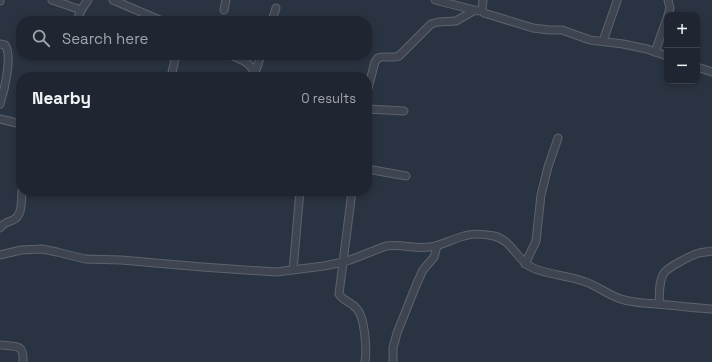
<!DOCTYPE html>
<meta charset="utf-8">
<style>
:root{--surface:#202631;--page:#2d323d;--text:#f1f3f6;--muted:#a2a5ab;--line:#3d434d}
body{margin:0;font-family:"Space Grotesk",sans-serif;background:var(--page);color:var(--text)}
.controls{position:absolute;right:12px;top:12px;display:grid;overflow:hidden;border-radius:8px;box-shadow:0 2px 6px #0003}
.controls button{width:36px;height:36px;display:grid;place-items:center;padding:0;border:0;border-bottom:1px solid var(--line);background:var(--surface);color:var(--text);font:20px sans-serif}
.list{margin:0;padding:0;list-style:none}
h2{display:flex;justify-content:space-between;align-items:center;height:52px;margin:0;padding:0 16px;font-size:17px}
h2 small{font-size:13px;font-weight:400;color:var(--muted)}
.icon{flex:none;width:22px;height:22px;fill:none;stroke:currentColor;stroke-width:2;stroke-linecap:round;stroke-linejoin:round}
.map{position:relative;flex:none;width:712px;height:362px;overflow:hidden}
.search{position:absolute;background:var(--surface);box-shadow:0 2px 6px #0003;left:16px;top:16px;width:356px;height:44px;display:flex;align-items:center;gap:10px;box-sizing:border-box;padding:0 14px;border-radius:16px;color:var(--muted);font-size:15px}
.panel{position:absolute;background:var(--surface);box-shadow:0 2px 6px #0003;left:16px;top:72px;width:356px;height:124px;border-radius:16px}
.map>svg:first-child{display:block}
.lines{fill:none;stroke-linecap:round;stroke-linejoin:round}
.minor-casing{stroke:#5c636e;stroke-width:9}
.minor{stroke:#3e4551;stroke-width:7}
</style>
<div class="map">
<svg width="712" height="362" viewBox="0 0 712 362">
<rect width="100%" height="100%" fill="#2a3341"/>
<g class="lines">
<defs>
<g id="minor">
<polyline points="52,0 81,10"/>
<polyline points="113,0 162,21"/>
<polyline points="435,0 478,11"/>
<polyline points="483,0 482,9 484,13 533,28 549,30 562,30 590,40 623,44 647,49 667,56"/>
<polyline points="0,1 0,0"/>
<polyline points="224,10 226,0"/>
<polyline points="668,15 670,8 668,0"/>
<path d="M78 21C78 13 83 7 88 0"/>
<polyline points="272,21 276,8"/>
<polyline points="603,41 617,1"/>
<path d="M0 44 5 45C13 56 4 91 0 104"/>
<polyline points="655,52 667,18"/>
<path d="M230 55C243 60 251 62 256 77"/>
<polyline points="697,67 712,72"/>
<polyline points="255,73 261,55"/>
<polyline points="171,77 176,55"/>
<path d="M367 92 375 62 378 58C385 55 392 59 399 56L431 24 438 22 456 21 475 10"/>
<polyline points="367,109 404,111"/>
<polyline points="0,119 21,124"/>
<polyline points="367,169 406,176"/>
<path d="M352 191 339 294C343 301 351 302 356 308 365 316 367 350 365 362"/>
<path d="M0 228C3 223 8 222 13 220 23 216 21 200 22 191"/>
<path d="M0 255 21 250 42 249 57 252 85 259 121 260 202 267 276 272 324 266 338 263 350 260 386 246C401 244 415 249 429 247 441 246 452 239 464 236 473 233 484 234 494 236 512 240 517 261 533 268 549 275 566 275 583 281 596 285 608 295 621 299 632 303 646 303 657 304 676 306 694 308 712 309"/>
<polyline points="525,264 536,241 541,195 548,167 558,138"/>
<polyline points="293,270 300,191"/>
<path d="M659 304C660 295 658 282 664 273 668 267 692 255 699 253 704 252 708 252 712 251"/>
<path d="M0 345C16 347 24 343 23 362"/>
<polyline points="393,362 393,348 397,333 417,283 423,270 434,257 437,246"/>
</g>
</defs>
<use href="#minor" class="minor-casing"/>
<use href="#minor" class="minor"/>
</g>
</svg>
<div class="controls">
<button>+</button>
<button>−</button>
</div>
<div class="search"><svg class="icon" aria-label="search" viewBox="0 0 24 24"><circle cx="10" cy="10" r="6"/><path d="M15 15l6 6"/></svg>Search here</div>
<section class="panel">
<h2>Nearby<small>0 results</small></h2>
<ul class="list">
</ul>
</section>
</div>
